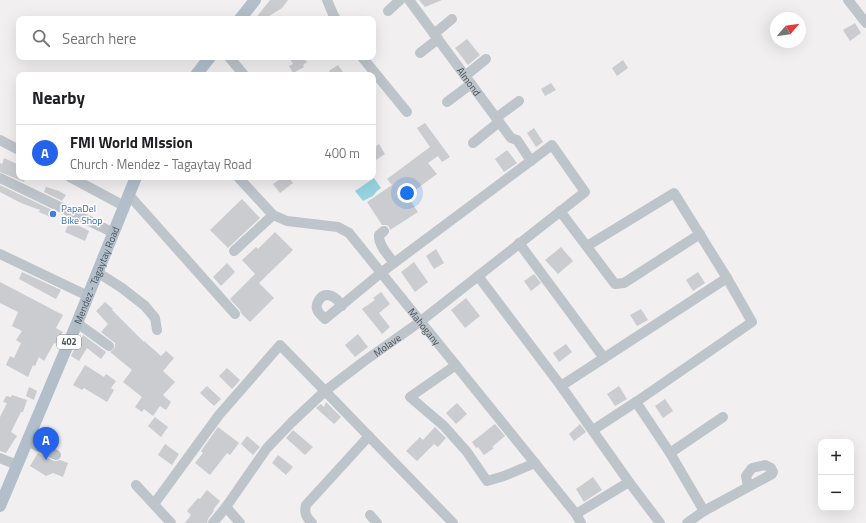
<!DOCTYPE html>
<meta charset="utf-8">
<style>
:root{--surface:#fff;--page:#f2f2f2;--text:#202124;--muted:#757577;--line:#e0e0e0;--accent:#2563eb}
body{margin:0;font-family:"Titillium Web",sans-serif;background:var(--page);color:var(--text)}
.controls{position:absolute;right:12px;bottom:12px;display:grid;overflow:hidden;border-radius:8px;box-shadow:0 4px 16px #0002}
.controls button{width:36px;height:36px;display:grid;place-items:center;padding:0;border:0;border-bottom:1px solid var(--line);background:var(--surface);color:var(--text);font:20px sans-serif}
.compass{position:absolute;left:770px;top:12px;width:36px;height:36px;border-radius:50%;background:var(--surface);box-shadow:0 4px 16px #0002;rotate:61deg}
.you{position:absolute;left:407px;top:193px;width:14px;height:14px;margin:-10px;border:3px solid #fff;border-radius:50%;background:#1a73e8;box-shadow:0 0 0 6px #1a73e833}
.badge{display:grid;place-items:center;width:26px;height:26px;border-radius:50%;background:var(--accent);color:#fff;font-size:13px;font-weight:700}
.pin{position:absolute;translate:-50% -33px;filter:drop-shadow(0 1px 2px #0008)}
.pin::after{content:'';position:absolute;top:21px;width:14px;height:12px;background:inherit;clip-path:polygon(0 0,100% 0,50% 100%)}
.list{margin:0;padding:0;list-style:none}
h2{display:flex;justify-content:space-between;align-items:center;height:52px;margin:0;padding:0 16px;font-size:17px}
h2 small{font-size:13px;font-weight:400;color:var(--muted)}
.list li{display:grid;grid-template-columns:26px 1fr auto;gap:12px;align-items:center;box-sizing:border-box;height:56px;padding:0 16px;border-top:1px solid var(--line)}
.list b{display:block;font-size:15px;white-space:nowrap}
.list p{margin:0;font-size:13px;white-space:nowrap;color:var(--muted)}
.list em{font-size:13px;font-style:normal;color:var(--muted)}
.icon{flex:none;width:22px;height:22px;fill:none;stroke:currentColor;stroke-width:2;stroke-linecap:round;stroke-linejoin:round}
.map{position:relative;flex:none;width:866px;height:523px;overflow:hidden}
.search{position:absolute;background:var(--surface);box-shadow:0 4px 16px #0002;left:16px;top:16px;width:360px;height:44px;display:flex;align-items:center;gap:10px;box-sizing:border-box;padding:0 14px;border-radius:8px;color:var(--muted);font-size:15px}
.panel{position:absolute;background:var(--surface);box-shadow:0 4px 16px #0002;left:16px;top:72px;width:360px;height:108px;border-radius:8px}
.map>svg:first-child{display:block}
.water{fill:#96d3e1}
.building{fill:#caccd0}
.lines{fill:none;stroke-linecap:round;stroke-linejoin:round}
.minor{stroke:#bdc4ca;stroke-width:10}
.major{stroke:#b2bfcb;stroke-width:12}
.shop-dot{fill:#3f7fe0;stroke:#fff;stroke-width:1.5}
.labels{text-anchor:middle;stroke-width:3;stroke-linejoin:round;paint-order:stroke}
.shield{fill:#fff;stroke:#80878c;stroke-width:1}
.shield-label{font-size:9px;font-weight:bold;fill:#4a535a}
.street-label{font-size:10px;fill:#4a535a;stroke:#fff}
.shop-label{font-size:10px;fill:#366cbe;stroke:#fff;text-anchor:start}
</style>
<div class="map">
<svg width="866" height="523" viewBox="0 0 866 523">
<rect width="100%" height="100%" fill="#f1efef"/>
<polygon class="water" points="374,178 381,188 377,191 373,196 363,201 355,191"/>
<g class="building">
<polygon points="270,0 288,0 282,8 269,16 267,19 255,19"/>
<polygon points="419,0 442,0 425,7"/>
<polygon points="855,23 861,33 850,41 843,30"/>
<polygon points="467,39 480,55 468,65 455,48"/>
<polygon points="289,57 303,57 307,62 303,65 304,67 293,73 289,66 293,64"/>
<polygon points="623,60 628,68 617,76 612,68"/>
<polygon points="338,65 345,75 332,75 329,71"/>
<polygon points="551,83 556,90 545,96 541,89"/>
<polygon points="425,123 450,157 442,162 438,156 428,163 437,174 407,196 418,212 390,230 389,227 387,225 382,225 367,202 392,185 387,179 430,147 417,128"/>
<polygon points="534,128 543,142 536,147 527,133"/>
<polygon points="379,144 385,154 376,160 373,156 373,148"/>
<polygon points="507,150 517,163 504,172 495,159"/>
<polygon points="4,158 19,165 19,177 26,177 24,182 0,172 0,163 2,164"/>
<polygon points="283,177 288,177 293,183 280,193 273,184"/>
<polygon points="0,185 56,212 53,218 39,212 40,210 21,203 0,192"/>
<polygon points="46,187 59,191 66,195 62,201 44,192"/>
<polygon points="242,199 260,218 228,248 210,230"/>
<polygon points="70,221 89,231 85,241 65,232"/>
<polygon points="275,232 293,250 259,283 274,298 250,322 241,313 240,310 230,299 255,274 242,260 256,247 258,249"/>
<polygon points="561,247 573,261 558,274 545,260"/>
<polygon points="436,249 444,263 434,269 426,256"/>
<polygon points="414,262 428,282 415,292 401,272"/>
<polygon points="227,263 235,272 221,286 213,277"/>
<polygon points="22,272 61,290 56,299 19,279"/>
<polygon points="698,272 705,283 693,291 686,280"/>
<polygon points="534,274 541,283 531,291 524,281"/>
<polygon points="0,282 63,315 56,328 63,332 55,344 54,343 44,361 39,357 35,366 33,365 28,377 6,365 10,356 14,358 21,343 16,340 22,331 12,326 18,312 0,303"/>
<polygon points="381,292 390,304 379,313 390,327 382,334 362,309 375,300 373,298"/>
<polygon points="466,298 480,316 465,328 451,310"/>
<polygon points="105,302 113,309 112,310 144,342 144,341 161,356 166,351 174,358 163,371 175,382 163,395 171,402 166,410 160,406 153,416 144,409 142,412 135,407 142,397 123,382 132,370 110,352 114,349 115,346 115,343 101,332 108,324 96,311"/>
<polygon points="641,309 648,320 637,326 630,315"/>
<polygon points="358,334 368,347 355,357 345,345"/>
<polygon points="83,335 106,352 101,359 87,348 79,361 71,356 75,348"/>
<polygon points="566,344 572,352 559,362 553,353"/>
<polygon points="85,365 104,377 106,374 116,381 111,388 114,390 107,402 84,388 82,390 73,385"/>
<polygon points="227,368 240,380 232,389 219,376"/>
<polygon points="207,386 221,399 214,406 200,393"/>
<polygon points="619,386 627,399 615,406 607,394"/>
<polygon points="29,387 37,391 34,400 26,396"/>
<polygon points="12,395 27,400 23,412 21,412 11,432 17,436 6,453 0,451 0,417 7,403 3,402 6,396 11,397"/>
<polygon points="665,399 673,411 663,418 655,406"/>
<polygon points="326,402 341,417 334,424 316,408 321,404 324,407"/>
<polygon points="457,403 467,414 456,424 446,413"/>
<polygon points="155,417 168,427 161,437 148,426"/>
<polygon points="495,424 505,436 492,447 494,448 484,455 478,447 476,448 472,442"/>
<polygon points="580,424 586,432 574,441 569,434"/>
<polygon points="218,427 239,443 230,455 227,453 210,475 195,463 203,453 201,451"/>
<polygon points="435,427 446,438 438,447 434,444 417,461 406,451 420,437 423,440"/>
<polygon points="293,430 313,447 305,455 286,438"/>
<polygon points="247,436 260,447 253,455 241,444"/>
<polygon points="165,444 179,454 172,465 158,455"/>
<polygon points="38,453 54,461 57,461 60,460 68,463 63,477 53,473 46,476 30,466"/>
<polygon points="278,455 293,467 286,475 272,463"/>
<polygon points="593,477 602,490 584,502 576,489"/>
<polygon points="207,490 220,501 213,510 214,511 208,519 207,523 185,523 191,515 187,511 198,498 200,499"/>
</g>
<g class="lines">
<g class="minor">
<polyline points="327,0 333,14 336,19"/>
<path id="s1" d="M409 0 511 138 517 140 531 161"/>
<polyline points="848,0 866,23"/>
<polyline points="388,11 400,0"/>
<polyline points="434,34 452,19"/>
<polyline points="420,53 438,39"/>
<polyline points="229,57 244,75"/>
<polyline points="362,57 407,112"/>
<polyline points="465,76 486,59"/>
<polyline points="447,102 471,84"/>
<polyline points="496,118 519,101"/>
<polyline points="0,140 19,150"/>
<polyline points="473,143 499,122"/>
<polyline points="70,177 124,206"/>
<path id="s2" d="M238 177 273 215 287 221 338 227 349 233 576 514 581 523"/>
<polyline points="0,178 114,233"/>
<polyline points="129,195 235,314"/>
<polyline points="560,211 615,284 624,283 700,234"/>
<path d="M384 231 379 235C378 245 389 256 394 263"/>
<polyline points="519,243 604,358"/>
<polyline points="587,246 674,193 727,278 752,322 636,402 593,430"/>
<polyline points="234,251 273,215"/>
<polyline points="0,254 88,296"/>
<polyline points="97,272 122,288 145,306 155,318 157,330"/>
<polyline points="478,276 561,386 629,482 660,523"/>
<polyline points="77,323 109,346"/>
<polyline points="456,365 410,397 444,426 467,452 487,481 504,476 535,463"/>
<polyline points="561,386 727,278"/>
<polyline points="636,402 670,453 704,511"/>
<polyline points="27,441 56,455"/>
<polyline points="670,453 723,417"/>
<polyline points="0,458 17,465"/>
<polyline points="136,485 171,523"/>
<polyline points="154,504 219,415 280,345 325,391 453,523"/>
<polyline points="226,507 240,523"/>
<polyline points="576,514 629,482"/>
<polyline points="370,515 377,523"/>
<path id="s3" d="M213 523 226 507 267 448 292 422 325 391 363 362 421 321 585 192 552 145 382 272 325 319C322 316 318 313 317 309 316 306 317 303 319 300 326 289 337 298 342 306"/>
<path d="M312 523C306 517 304 513 306 505L369 436"/>
<polyline points="687,523 704,511 772,474 773,472 771,468 765,465 752,468 746,476 748,486"/>
</g>
<g class="major">
<polyline points="240,19 255,0"/>
<polyline points="196,75 210,57"/>
<path id="s4" d="M0 506 77 323 136 177"/>
</g>
</g>
<circle class="shop-dot" cx="53" cy="214" r="4"/>
<g class="labels">
<rect class="shield" x="57" y="335" width="24" height="14" rx="3"/>
<g class="shield-label">
<text x="69" y="345">402</text>
</g>
<g class="street-label">
<text dy="4" stroke="none"><textPath href="#s1" startOffset="101">Almond</textPath></text>
<text dy="4" stroke="none"><textPath href="#s4" startOffset="250">Mendez - Tagaytay Road</textPath></text>
<text dy="4" stroke="none"><textPath href="#s2" startOffset="251">Mahogany</textPath></text>
<text dy="4" stroke="none"><textPath href="#s3" startOffset="251">Molave</textPath></text>
</g>
<g class="shop-label">
<text x="61" y="212">PapaDel<tspan x="61" dy="12">Bike Shop</tspan></text>
</g>
</g>
</svg>
<div class="controls">
<button>+</button>
<button>−</button>
</div>
<svg class="compass" viewBox="-18 -18 36 36"><path d="M0-13l5 13h-10z" fill="#e53935"/><path d="M0 13l5-13h-10z" fill="#757577"/></svg>
<div class="you"></div>
<div class="pin badge" style="left:46px;top:460px">A</div>
<div class="search"><svg class="icon" aria-label="search" viewBox="0 0 24 24"><circle cx="10" cy="10" r="6"/><path d="M15 15l6 6"/></svg>Search here</div>
<section class="panel">
<h2>Nearby<small></small></h2>
<ul class="list">
<li><span class="badge">A</span><div><b>FMI World MIssion</b><p>Church · Mendez - Tagaytay Road</p></div><em>400 m</em></li>
</ul>
</section>
</div>
